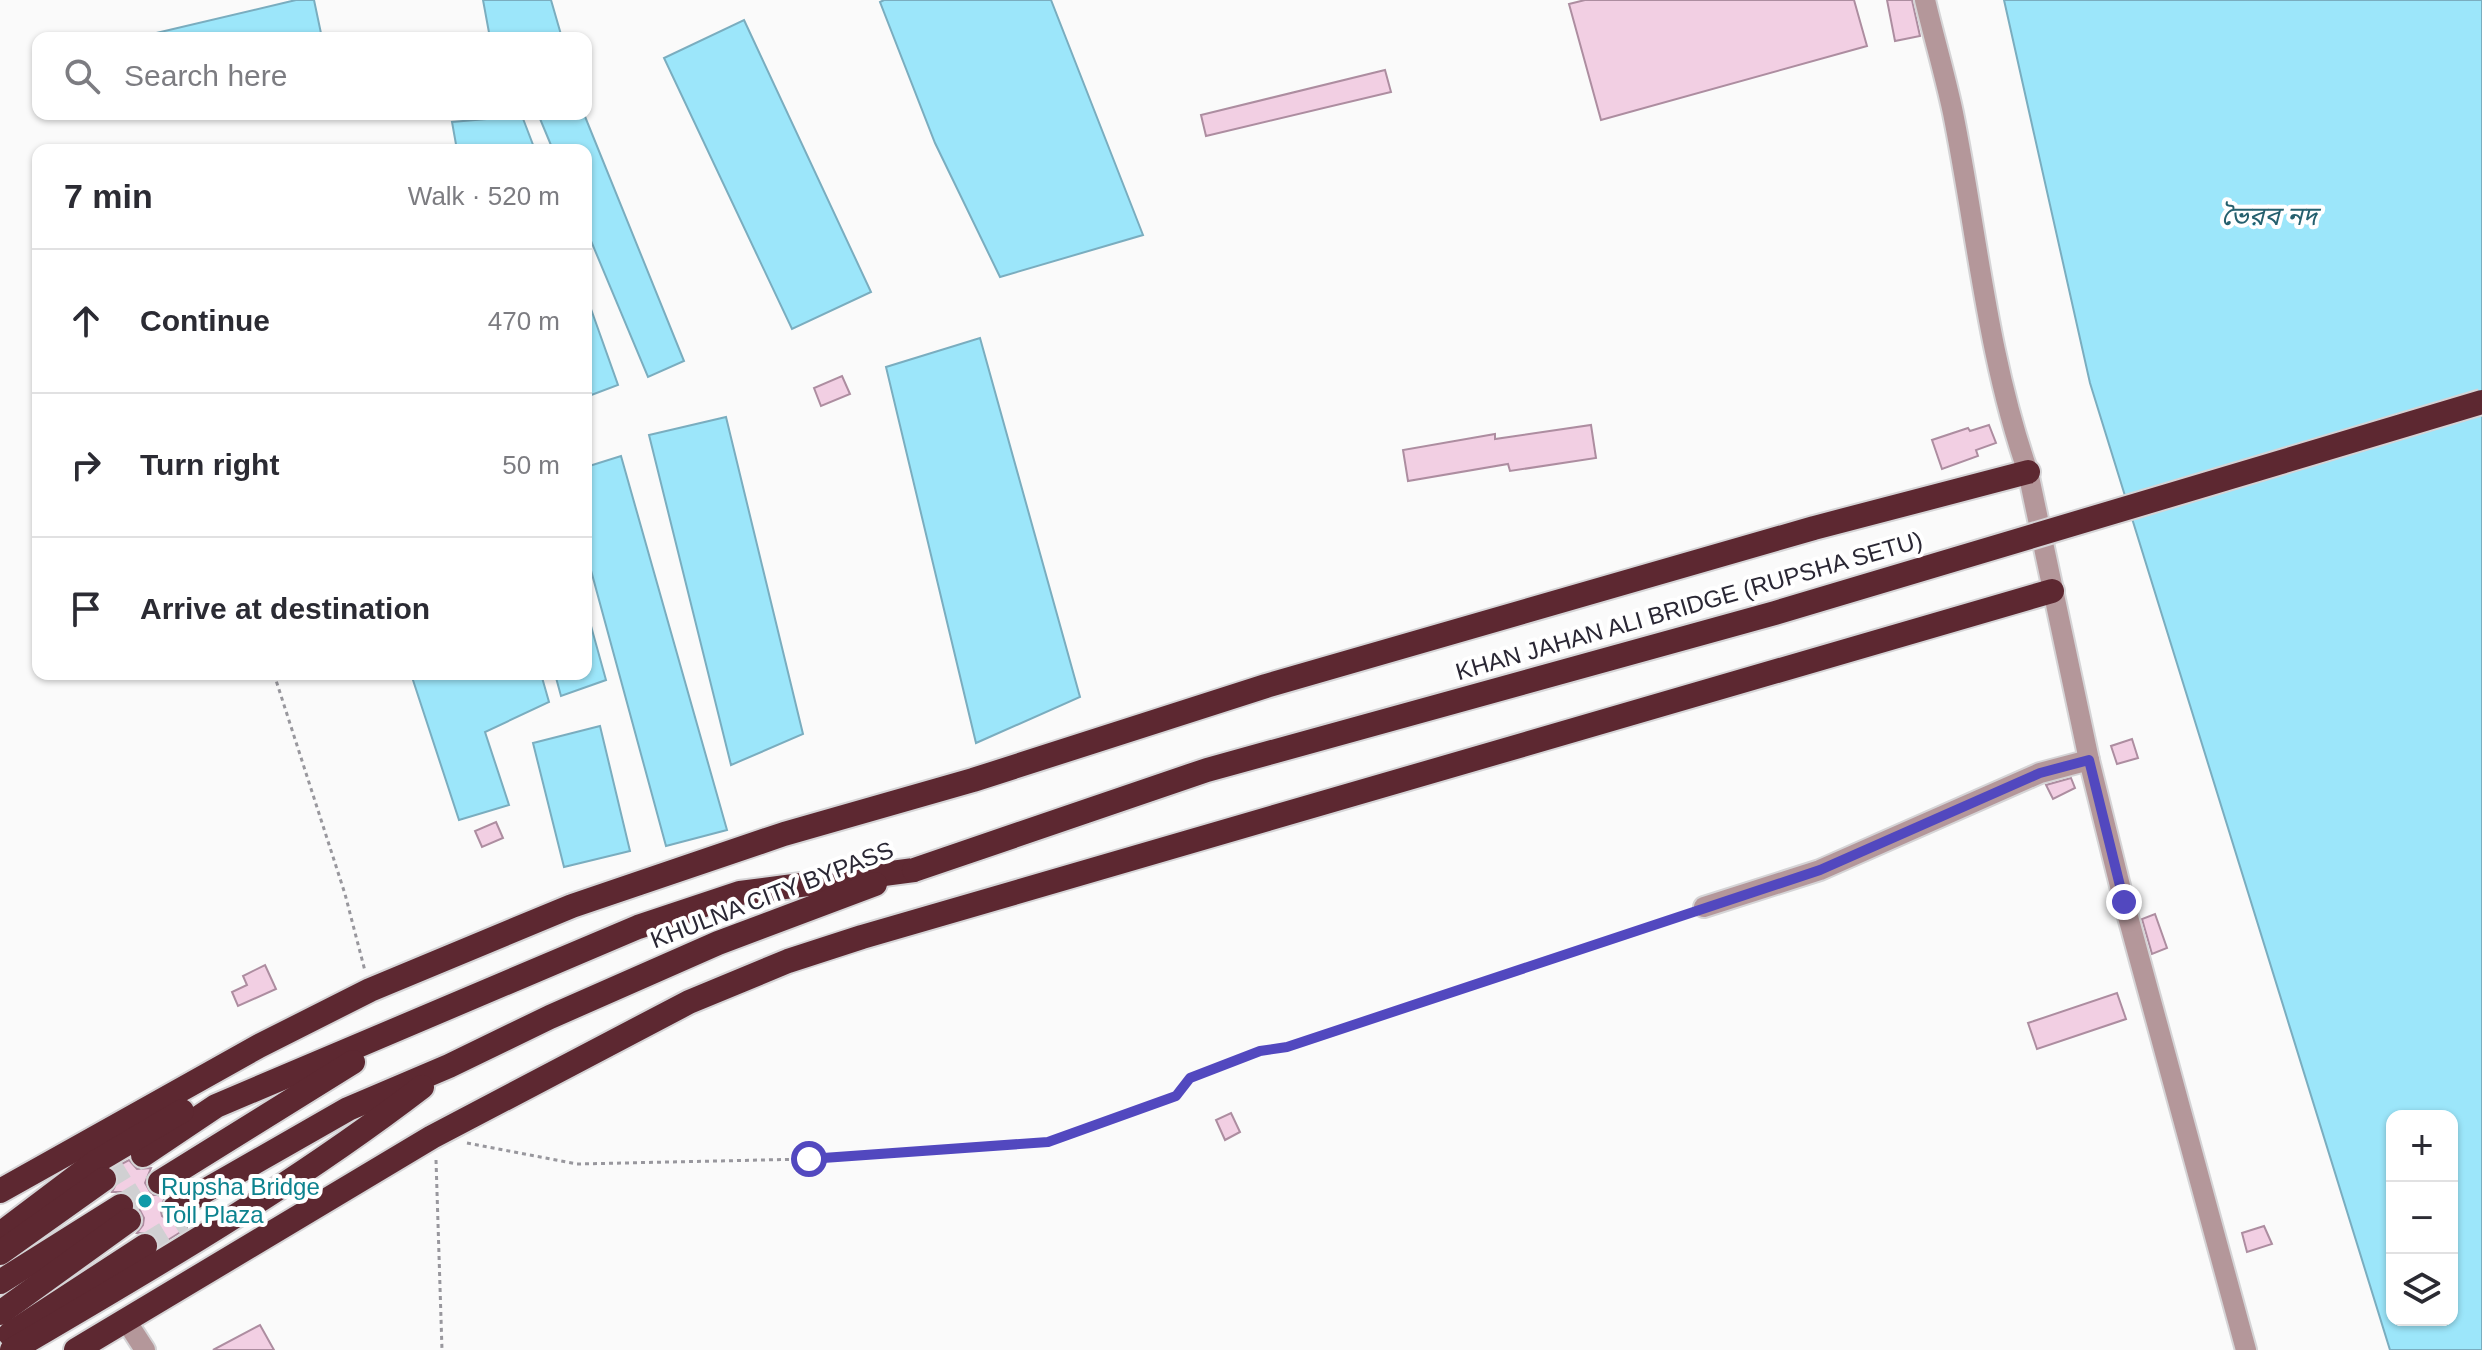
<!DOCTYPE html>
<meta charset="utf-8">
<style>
:root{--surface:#fff;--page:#f7f7f7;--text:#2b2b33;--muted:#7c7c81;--line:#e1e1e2}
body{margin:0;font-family:Arial,"Noto Sans Bengali",sans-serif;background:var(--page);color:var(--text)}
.controls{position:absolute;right:24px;bottom:24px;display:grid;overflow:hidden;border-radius:16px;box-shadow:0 2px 6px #0004}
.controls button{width:72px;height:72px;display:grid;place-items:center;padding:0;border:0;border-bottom:2px solid var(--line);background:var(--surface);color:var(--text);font:40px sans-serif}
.stop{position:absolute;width:24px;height:24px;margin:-18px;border:6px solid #5248bf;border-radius:50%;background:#fff}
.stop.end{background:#5248bf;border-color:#fff;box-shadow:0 2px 8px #0008}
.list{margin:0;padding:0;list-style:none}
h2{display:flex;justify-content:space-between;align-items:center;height:104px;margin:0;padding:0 32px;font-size:34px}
h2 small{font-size:26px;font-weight:400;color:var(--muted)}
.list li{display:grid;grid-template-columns:52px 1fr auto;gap:24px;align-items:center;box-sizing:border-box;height:144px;padding:0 32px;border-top:2px solid var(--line)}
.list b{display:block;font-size:30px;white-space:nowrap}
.list em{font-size:26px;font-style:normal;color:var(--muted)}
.icon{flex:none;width:44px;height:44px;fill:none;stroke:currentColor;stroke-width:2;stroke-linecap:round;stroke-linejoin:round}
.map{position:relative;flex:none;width:2482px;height:1350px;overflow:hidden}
.search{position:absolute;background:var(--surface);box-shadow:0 2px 6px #0004;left:32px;top:32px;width:560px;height:88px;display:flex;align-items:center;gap:20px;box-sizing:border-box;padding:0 28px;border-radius:16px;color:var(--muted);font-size:30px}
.panel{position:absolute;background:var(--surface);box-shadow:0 2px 6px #0004;left:32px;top:144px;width:560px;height:536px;border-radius:16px}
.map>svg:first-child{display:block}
.water{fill:#9ce6fa;stroke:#7aadbf;stroke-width:2;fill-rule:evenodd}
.building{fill:#f2cfe3;stroke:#ad8da0;stroke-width:2}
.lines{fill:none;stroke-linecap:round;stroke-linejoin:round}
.highway-tunnel{stroke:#d0d0d2;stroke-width:24;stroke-dasharray:24 12;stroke-linecap:butt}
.minor-casing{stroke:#d5d4d6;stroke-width:24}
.highway-casing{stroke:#d5d4d6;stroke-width:28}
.path{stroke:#98979d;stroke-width:3;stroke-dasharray:4 4;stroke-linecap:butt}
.minor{stroke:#b4979a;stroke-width:20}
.highway{stroke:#5d2831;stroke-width:24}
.highway-bridge-casing{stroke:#d5d4d6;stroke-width:28;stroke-linecap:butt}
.highway-bridge{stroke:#5d2831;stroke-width:24}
.route{stroke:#5248bf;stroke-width:10}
.culture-dot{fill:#0f9aa8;stroke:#fff;stroke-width:3}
.labels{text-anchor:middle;stroke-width:8;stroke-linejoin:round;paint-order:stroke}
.street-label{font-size:24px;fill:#2a2734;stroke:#fff}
.culture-label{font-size:24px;fill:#0d838f;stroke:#fff;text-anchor:start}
.water-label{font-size:26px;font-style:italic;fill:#25606e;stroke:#fff}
</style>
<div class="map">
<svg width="2482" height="1350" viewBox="0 0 2482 1350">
<rect width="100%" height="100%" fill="#fafafa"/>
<g class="water">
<polygon points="296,0 314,0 322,38 135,38"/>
<polygon points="483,0 551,0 562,38 490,38"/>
<polygon points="884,0 1051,0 1143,235 1000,277 935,143 880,2"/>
<path d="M2004 0H2482V1350H2390L2090 383ZM2392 1116H2452V1320H2392Z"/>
<polygon points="744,20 871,292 792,329 664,58"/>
<polygon points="538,114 584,114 684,361 648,377 586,229 586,150 553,150"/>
<polygon points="522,116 535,150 457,150 452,122"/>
<polygon points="586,295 618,385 586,397"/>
<polygon points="980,338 1080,697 976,743 886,367"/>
<polygon points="726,417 803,734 731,765 649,435"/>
<polygon points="621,456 727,830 666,846 586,552 586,467"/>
<polygon points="586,608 606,680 561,696 555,674 586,674"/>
<polygon points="411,674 541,674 549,702 485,732 509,805 459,820"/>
<polygon points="600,726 630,851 564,867 533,743"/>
</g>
<g class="building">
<polygon points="1585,0 1854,0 1867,46 1601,120 1569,4"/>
<polygon points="1887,0 1912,0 1920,36 1895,41"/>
<polygon points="1385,70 1391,92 1206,136 1201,115"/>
<polygon points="842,376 850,394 821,406 814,388"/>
<polygon points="1591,425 1596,458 1510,471 1508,464 1408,481 1403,450 1495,434 1495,439"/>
<polygon points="1989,425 1996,443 1976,450 1978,456 1942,469 1932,440 1968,428 1970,431"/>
<polygon points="2132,739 2138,758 2117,764 2111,746"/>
<polygon points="2071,778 2075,788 2053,799 2046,785"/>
<polygon points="496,822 503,838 482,847 475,831"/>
<polygon points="2155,914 2167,948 2152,954 2142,919"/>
<polygon points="265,965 276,989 238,1006 232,992 247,985 243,976"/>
<polygon points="2117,993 2126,1019 2037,1049 2028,1023"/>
<polygon points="1231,1113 1240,1132 1225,1140 1216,1120"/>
<polygon points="129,1160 137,1169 151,1168 145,1183 152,1195 167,1195 160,1207 162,1216 174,1223 183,1221 187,1228 160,1245 152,1233 137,1233 143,1225 144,1218 133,1197 127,1192 112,1192 119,1178 114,1168"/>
<polygon points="2264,1226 2272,1244 2247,1252 2242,1233"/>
<polygon points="260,1325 274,1350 213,1350"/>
</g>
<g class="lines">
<g class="highway-tunnel">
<polyline points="104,1179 143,1155"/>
<polyline points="121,1206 160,1182"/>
<polyline points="145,1246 184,1222"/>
</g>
<defs>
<g id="minor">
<path d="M1925 0C1934 38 1945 75 1953 113 1977 232 1987 356 2028 472L2089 760 2124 902 2246 1350"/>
<polyline points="1704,907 1820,870 2040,773 2089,760"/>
<polyline points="125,1319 145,1350"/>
</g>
<g id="highway">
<polyline points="143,1155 216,1106 638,927 740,893 914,870"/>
<polyline points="160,1182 353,1062"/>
<polyline points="0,1191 259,1046 370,990 572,906 784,834 973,780 1266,686 1814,528 2028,472"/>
<polyline points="175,1208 348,1109 449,1066 550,1017 718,943 875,884"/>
<polyline points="0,1234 94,1163 182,1111"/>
<polyline points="0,1253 104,1179"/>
<polyline points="0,1282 121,1206"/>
<polyline points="0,1313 129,1220"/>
<polyline points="10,1334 145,1246"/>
<path d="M12 1350C152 1268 293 1186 422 1087"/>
<polyline points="76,1350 432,1137 689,1002 788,961 862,937 2052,591"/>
</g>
</defs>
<use href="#minor" class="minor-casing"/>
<use href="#highway" class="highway-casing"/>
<g class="path">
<polyline points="274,674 345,894 365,971"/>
<polyline points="467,1143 577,1164 809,1159 1048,1142 1176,1096 1190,1078 1226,1064 1260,1051 1287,1047 1685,913"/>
<polyline points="436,1160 442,1350"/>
</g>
<use href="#minor" class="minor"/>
<use href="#highway" class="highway"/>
<defs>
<polyline id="highway-bridge" points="914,870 1207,770 1775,613 2482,402"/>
</defs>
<use href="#highway-bridge" class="highway-bridge-casing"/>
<use href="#highway-bridge" class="highway-bridge"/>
</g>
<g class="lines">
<polyline class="route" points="809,1159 1048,1142 1176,1096 1190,1078 1260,1051 1287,1047 1820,870 2040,773 2089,760 2124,902"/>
</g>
<circle class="culture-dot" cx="145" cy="1201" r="8"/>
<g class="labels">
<g class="street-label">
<text transform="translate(1689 606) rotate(-16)" y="8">KHAN JAHAN ALI BRIDGE (RUPSHA SETU)</text>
<text transform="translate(772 895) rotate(-21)" y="8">KHULNA CITY BYPASS</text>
</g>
<g class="culture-label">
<text x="161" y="1195">Rupsha Bridge<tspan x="161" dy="28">Toll Plaza</tspan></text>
</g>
<g class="water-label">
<text x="2269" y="225">ভৈরব নদ</text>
</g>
</g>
</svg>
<div class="controls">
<button>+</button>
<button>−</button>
<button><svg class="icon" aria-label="layers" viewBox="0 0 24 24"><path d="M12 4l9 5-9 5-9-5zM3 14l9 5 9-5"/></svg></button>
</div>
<div class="stop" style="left:809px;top:1159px"></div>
<div class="stop end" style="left:2124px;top:902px"></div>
<div class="search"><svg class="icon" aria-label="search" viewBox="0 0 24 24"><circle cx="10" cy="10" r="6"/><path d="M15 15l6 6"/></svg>Search here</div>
<section class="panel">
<h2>7 min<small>Walk · 520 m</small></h2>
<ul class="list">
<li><svg class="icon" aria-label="ahead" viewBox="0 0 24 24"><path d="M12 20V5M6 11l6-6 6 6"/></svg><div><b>Continue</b></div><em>470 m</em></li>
<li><svg class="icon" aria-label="right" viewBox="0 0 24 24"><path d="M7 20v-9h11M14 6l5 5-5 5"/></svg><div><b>Turn right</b></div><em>50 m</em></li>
<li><svg class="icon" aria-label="arrive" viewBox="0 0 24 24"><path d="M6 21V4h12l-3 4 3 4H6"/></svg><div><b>Arrive at destination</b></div></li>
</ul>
</section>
</div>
